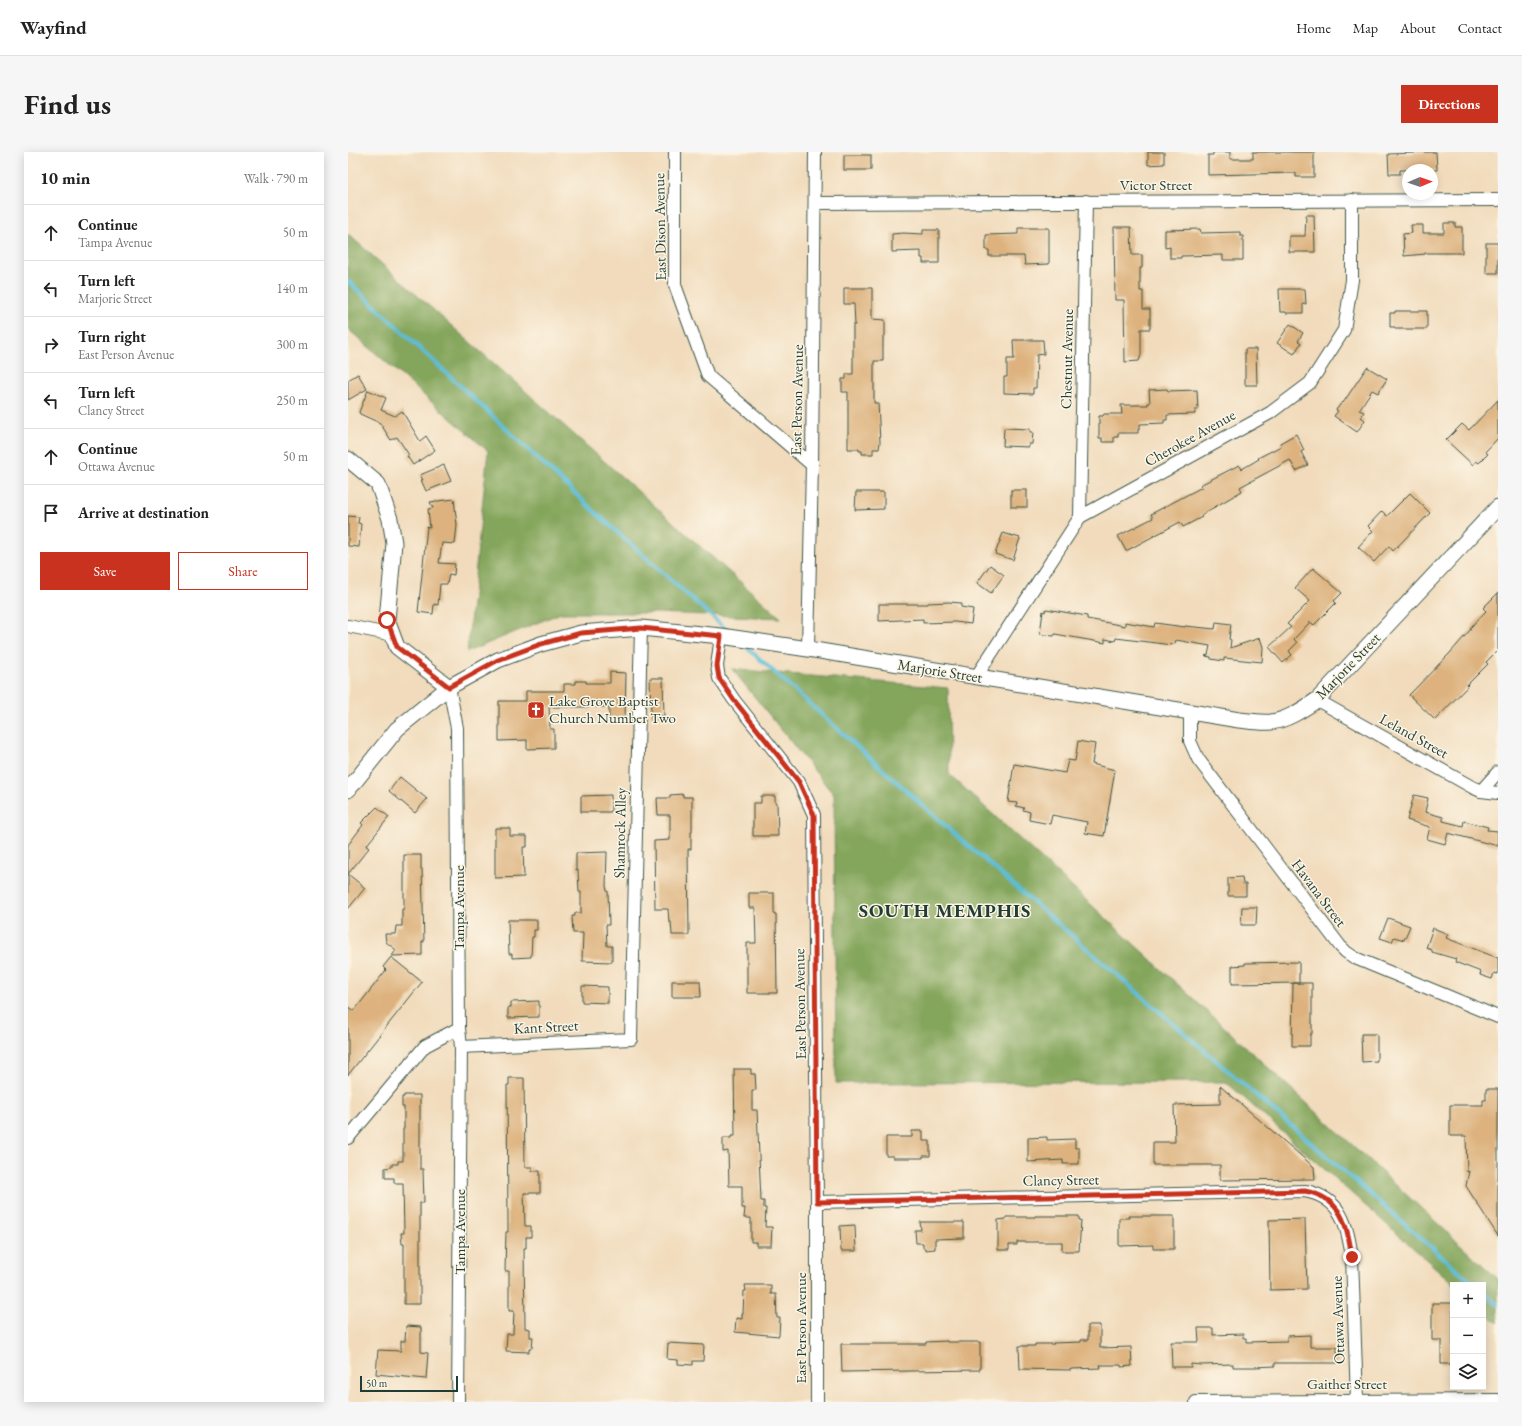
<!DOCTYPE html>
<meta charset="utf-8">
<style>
:root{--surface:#fff;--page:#f6f6f6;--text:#222;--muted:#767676;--line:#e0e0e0;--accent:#c8321e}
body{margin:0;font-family:"EB Garamond",serif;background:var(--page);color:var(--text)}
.controls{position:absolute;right:12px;bottom:12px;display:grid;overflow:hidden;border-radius:0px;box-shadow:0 2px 10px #0003}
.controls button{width:36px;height:36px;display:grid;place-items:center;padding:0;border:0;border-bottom:1px solid var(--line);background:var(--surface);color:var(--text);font:20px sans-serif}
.compass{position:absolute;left:1054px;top:12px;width:36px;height:36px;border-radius:50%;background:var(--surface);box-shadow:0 2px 10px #0003;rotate:88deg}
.scale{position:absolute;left:12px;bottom:10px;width:98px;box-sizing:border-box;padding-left:4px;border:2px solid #1f3d34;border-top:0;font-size:11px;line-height:14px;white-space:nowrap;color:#1f3d34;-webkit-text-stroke:3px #fcf5e5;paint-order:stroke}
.stop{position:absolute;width:12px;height:12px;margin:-9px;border:3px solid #c8321e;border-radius:50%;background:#fff}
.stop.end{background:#c8321e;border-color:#fff;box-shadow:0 1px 4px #0008}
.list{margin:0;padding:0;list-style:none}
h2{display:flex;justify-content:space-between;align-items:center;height:52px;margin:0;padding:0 16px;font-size:17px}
h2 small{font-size:13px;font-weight:400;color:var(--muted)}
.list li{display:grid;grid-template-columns:26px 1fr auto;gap:12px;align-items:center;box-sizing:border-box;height:56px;padding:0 16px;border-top:1px solid var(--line)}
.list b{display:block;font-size:15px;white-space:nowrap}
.list p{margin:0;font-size:13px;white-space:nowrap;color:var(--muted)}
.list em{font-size:13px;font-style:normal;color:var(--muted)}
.actions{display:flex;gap:8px;padding:12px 16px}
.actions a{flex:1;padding:9px 0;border:1px solid var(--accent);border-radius:0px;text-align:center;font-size:14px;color:var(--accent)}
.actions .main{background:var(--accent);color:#fff}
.icon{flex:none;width:22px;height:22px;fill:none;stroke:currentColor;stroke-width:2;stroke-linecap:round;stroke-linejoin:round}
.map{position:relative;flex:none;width:1150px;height:1250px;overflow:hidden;border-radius:0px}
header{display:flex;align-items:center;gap:24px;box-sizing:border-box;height:56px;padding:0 20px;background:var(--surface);border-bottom:1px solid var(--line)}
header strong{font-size:19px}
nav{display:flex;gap:22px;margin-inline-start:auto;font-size:14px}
.intro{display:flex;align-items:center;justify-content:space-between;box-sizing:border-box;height:96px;padding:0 24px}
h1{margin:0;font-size:28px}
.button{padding:10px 18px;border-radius:0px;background:var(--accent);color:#fff;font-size:14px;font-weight:700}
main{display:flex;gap:24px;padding:0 24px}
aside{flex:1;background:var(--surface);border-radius:0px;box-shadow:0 2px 10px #0003}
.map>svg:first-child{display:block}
.forest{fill:#84a65b;stroke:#527248}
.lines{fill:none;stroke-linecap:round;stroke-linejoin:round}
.stream{stroke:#5bbed9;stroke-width:4}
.building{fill:#ddb27e}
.minor-casing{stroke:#3e5548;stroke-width:14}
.tertiary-casing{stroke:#3e5548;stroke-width:17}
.minor{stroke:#fff;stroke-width:12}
.tertiary{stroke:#fff;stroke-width:15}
.route{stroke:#c8321e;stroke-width:5}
.labels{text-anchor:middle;stroke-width:3;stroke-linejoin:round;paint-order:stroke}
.street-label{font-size:15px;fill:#1f3d34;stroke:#fcf5e5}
.poi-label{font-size:15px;fill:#1f3d34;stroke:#fcf5e5;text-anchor:start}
.district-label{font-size:19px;font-weight:bold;letter-spacing:1px;fill:#1f3d34;stroke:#fcf5e5}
</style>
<header>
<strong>Wayfind</strong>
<nav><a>Home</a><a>Map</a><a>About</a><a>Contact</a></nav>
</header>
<div class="intro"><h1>Find us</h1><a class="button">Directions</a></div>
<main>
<aside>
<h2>10 min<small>Walk · 790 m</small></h2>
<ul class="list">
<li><svg class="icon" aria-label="ahead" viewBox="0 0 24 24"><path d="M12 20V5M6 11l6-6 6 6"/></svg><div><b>Continue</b><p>Tampa Avenue</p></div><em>50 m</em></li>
<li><svg class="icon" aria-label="left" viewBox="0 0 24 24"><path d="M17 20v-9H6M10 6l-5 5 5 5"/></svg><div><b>Turn left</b><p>Marjorie Street</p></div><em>140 m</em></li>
<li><svg class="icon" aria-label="right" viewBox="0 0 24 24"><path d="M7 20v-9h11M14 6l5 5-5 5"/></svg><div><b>Turn right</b><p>East Person Avenue</p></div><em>300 m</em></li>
<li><svg class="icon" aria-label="left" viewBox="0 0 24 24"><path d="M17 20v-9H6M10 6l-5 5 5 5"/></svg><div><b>Turn left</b><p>Clancy Street</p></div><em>250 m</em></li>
<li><svg class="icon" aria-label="ahead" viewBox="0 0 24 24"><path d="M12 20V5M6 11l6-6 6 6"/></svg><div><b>Continue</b><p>Ottawa Avenue</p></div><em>50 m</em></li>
<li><svg class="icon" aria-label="arrive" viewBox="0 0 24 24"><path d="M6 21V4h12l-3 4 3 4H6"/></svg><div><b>Arrive at destination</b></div></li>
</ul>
<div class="actions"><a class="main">Save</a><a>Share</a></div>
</aside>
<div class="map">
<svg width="1150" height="1250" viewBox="0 0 1150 1250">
<rect width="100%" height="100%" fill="#fcf5e5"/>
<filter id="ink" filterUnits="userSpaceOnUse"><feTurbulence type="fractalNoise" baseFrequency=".025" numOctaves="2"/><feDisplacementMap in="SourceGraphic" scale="8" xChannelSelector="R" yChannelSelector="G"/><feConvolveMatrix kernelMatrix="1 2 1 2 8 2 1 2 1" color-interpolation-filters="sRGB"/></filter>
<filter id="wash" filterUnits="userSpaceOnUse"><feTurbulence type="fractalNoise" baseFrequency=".012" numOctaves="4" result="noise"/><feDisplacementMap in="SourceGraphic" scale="16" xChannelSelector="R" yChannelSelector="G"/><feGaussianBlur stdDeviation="0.9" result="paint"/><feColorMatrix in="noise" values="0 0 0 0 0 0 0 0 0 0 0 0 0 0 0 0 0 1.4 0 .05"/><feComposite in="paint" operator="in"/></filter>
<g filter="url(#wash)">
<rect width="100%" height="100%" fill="#f1dbbc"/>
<g class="forest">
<polygon points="0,82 433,466 308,461 213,461 119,500 140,299 0,177"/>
<polygon points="384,517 600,536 601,622 1150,1127 1150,1171 1135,1158 1135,1133 1107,1133 878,930 488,931 486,643"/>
</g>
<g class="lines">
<g class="stream">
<polyline points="0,129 248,361 381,480"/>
<polyline points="395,492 601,677 1127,1133"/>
<polyline points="1135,1140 1150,1153"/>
</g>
</g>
<g id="blocks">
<g class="building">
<polygon points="800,0 816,0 816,12 800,13"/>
<polygon points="865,0 882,0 882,7 905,7 905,0 966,0 966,25 948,25 948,21 860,23 860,3 865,3"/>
<polygon points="1067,0 1088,0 1089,18 1052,18 1052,22 1041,22 1040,2 1067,1"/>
<rect x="496" y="3" width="27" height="15"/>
<polygon points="958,63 966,63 967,100 941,100 941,84 957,84"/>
<polygon points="1096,71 1107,71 1107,75 1114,75 1114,101 1077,101 1077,102 1056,104 1055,82 1064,81 1063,73 1075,73 1075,81 1096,81"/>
<polygon points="766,75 783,75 784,103 794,103 794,116 792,116 792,139 795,139 795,157 802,157 802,177 793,177 793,203 791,209 777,210 776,148 767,148"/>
<polygon points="670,76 701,76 701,112 677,113 676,104 641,104 641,98 638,98 638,83 670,82"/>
<polygon points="852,77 853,81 892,80 892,84 895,84 895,108 875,108 875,103 833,104 833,106 822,106 822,95 817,96 817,78"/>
<polygon points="575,78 591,78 591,111 575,111 575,106 573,106 573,99 544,100 544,82 555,81 575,82"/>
<rect x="1138" y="91" width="12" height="30"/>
<polygon points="496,136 524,136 524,167 537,168 537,184 535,184 535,209 526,209 526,251 530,251 532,290 531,297 525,297 525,302 514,302 514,299 511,299 511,297 500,297 500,240 494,240 494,227 498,227 498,222 505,222 505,173 507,173 506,152 496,152"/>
<polygon points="931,137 957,137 958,152 955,152 955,161 938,161 938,160 932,160"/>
<polygon points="1047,159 1079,159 1079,177 1047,177 1047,175 1042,175 1042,161 1047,161"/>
<polygon points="942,172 955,181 950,189 953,191 946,202 929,191"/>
<polygon points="665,188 695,188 696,202 689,203 688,236 685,236 685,242 656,241 656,225 659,225 659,207 666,207"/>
<polygon points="897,197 908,197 909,233 897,233"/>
<polygon points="1019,215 1039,227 1030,241 1024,238 1011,258 1016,260 1013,265 1017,268 1009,280 986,264 990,259 988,258 994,250 995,251"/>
<polygon points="10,222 19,237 0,248 0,228"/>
<polygon points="819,237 820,239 849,238 850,258 847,258 847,262 819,263 819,268 816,268 816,271 792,272 792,277 790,277 790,281 770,281 770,285 766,285 766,290 754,290 754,286 751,286 751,264 755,264 756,262 774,262 773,253 800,253 800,251 802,251 801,238"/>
<polygon points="20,238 38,246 33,258 47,264 54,259 72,289 78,284 87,298 65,313 59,304 61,303 49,285 43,288 32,271 12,262 11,260"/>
<polygon points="1150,248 1150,286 1137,300 1140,302 1131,311 1128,309 1125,313 1098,288 1114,272 1121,278"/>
<polygon points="656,276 682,277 682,280 685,280 684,292 681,292 681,295 655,294"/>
<polygon points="948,282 956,298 953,300 960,313 948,319 942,308 933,313 892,335 894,339 853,363 854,365 835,375 832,370 778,399 770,384 805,366 803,362 854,335 852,333 864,327 891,313 894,317 911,307 910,306 933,294 932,291"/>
<polygon points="96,313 103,329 78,339 73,328 75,328 72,323"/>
<rect x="663" y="338" width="16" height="17"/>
<polygon points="508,340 536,340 536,357 507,358"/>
<polygon points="1062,341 1082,361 1045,399 1041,394 1026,410 1010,395 1025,379 1020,374 1034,359 1039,364"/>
<polygon points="106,347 109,373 107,392 94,391 91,411 107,412 106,423 101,422 99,432 92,432 90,453 86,452 85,462 70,460 79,375 82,376 80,357 85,356 82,350"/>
<polygon points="0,364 11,365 10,371 13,372 11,395 0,394"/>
<polygon points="655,381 672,386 665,408 647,402"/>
<polygon points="642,413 656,423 643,441 629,431"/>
<polygon points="965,416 994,441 986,449 988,451 966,473 962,470 946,487 949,491 941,499 944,503 935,511 921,495 943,475 939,472 962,449 947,436"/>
<polygon points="1150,441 1150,498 1138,510 1140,512 1119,533 1120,534 1087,568 1061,543 1102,501 1123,477 1122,476 1138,459 1135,456"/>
<polygon points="601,450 613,451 613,455 625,457 623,472 607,470 575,471 575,467 531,469 531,452 580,452 580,451"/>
<polygon points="698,457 739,464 739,467 777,474 777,470 806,475 807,471 837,475 837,474 867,477 868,470 883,472 881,487 883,488 882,496 912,486 915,495 914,510 876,506 876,509 863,507 863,505 857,504 860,503 862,494 828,488 827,492 824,491 824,493 768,486 767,489 757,487 757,491 707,482 706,484 705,484 692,482 695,459 697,460"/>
<polygon points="262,520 278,521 277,568 261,568 261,555 201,555 202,577 206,577 206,596 179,597 179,588 151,589 151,549 178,549 178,539 216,539 216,532 228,532 228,529 238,529 238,531 262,531"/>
<polygon points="302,526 315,526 316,564 303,564"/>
<polygon points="730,589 747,592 744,612 767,618 756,684 737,681 739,670 704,663 702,672 681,668 682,660 675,658 676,656 668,654 669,651 660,650 666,612 717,621 720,608 727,609"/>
<polygon points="52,625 79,647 67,661 41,639"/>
<polygon points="335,642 335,645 344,645 344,680 343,680 343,697 340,697 341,783 324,783 323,770 321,770 320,757 307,757 306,689 322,688 322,663 310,663 309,646 322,646 322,643"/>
<polygon points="263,643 263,660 233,660 233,644"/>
<polygon points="1066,643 1080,646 1077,660 1095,665 1095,669 1115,674 1116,669 1140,675 1139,678 1150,679 1150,694 1100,681 1097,692 1079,687 1082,675 1059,668"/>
<polygon points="413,644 427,644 427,651 429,651 430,684 405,684 405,651 413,651"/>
<polygon points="29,655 41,665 18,694 21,696 0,722 17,736 0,757 0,693 15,673 13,671"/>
<polygon points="147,676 162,676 162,684 179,684 179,695 175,695 176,725 147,726"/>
<polygon points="259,700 258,734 259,739 260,739 261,773 258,773 259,794 264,794 264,810 234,809 235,781 225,781 224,764 227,764 227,761 233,761 233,740 231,740 230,718 228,718 228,701"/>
<polygon points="56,703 73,703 73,717 74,717 76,790 74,789 74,803 44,804 48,798 38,790 37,782 47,782 48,774 54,774 54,757 56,757"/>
<polygon points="894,725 895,732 898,732 898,744 880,744 880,726"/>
<polygon points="401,741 426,741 426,762 428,762 429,841 399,841 399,791 408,791 407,756 401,756"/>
<polygon points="894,755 909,755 908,773 893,773"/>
<polygon points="1040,766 1062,774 1056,788 1046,785 1044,790 1032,786"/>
<polygon points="160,768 189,768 189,778 186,778 186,785 184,785 183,805 164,806 164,802 161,802"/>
<polygon points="1085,776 1100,782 1098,786 1150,806 1150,822 1146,821 1144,827 1132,823 1133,820 1107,810 1108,807 1084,800 1084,798 1078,796"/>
<polygon points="43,805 74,830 0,923 0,855 6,859 38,818 35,815"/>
<polygon points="951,810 951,831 884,832 884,814 897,813 897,811"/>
<polygon points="324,829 352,829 353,845 324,845"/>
<polygon points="945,831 964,831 964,882 962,882 962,894 944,894"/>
<polygon points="234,834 260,835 260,851 234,850"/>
<polygon points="191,849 191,865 160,866 160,855 163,855 163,850"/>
<polygon points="1013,882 1029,882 1029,909 1014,910"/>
<polygon points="386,917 403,917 403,922 407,922 408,938 404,938 404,958 409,958 413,1049 416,1049 416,1056 418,1056 417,1075 424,1075 423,1094 408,1094 408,1090 403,1090 403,1066 396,1066 397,1056 394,1056 394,1034 381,1034 380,999 375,1000 375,986 383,986 383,984 387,984"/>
<polygon points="161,926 176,926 177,1015 184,1015 184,1019 192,1019 192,1041 176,1041 177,1074 183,1074 183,1085 178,1085 178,1096 176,1096 177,1176 182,1177 182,1185 185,1185 184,1196 181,1196 181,1200 158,1199 159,1182 165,1182 166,1159 161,1159 161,1119 157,1119 158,1080 160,1080 160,1071 159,933 161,933"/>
<polygon points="872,934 966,1015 967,1027 872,1028 872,1013 805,1013 805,990 827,990 826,953 872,952"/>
<polygon points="1138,937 1150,937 1150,1084 1118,1034 1121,1019 1119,1020 1118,984 1102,984 1102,953 1135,953 1135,948 1138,948"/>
<polygon points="56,943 72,943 72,1017 75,1017 76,1051 72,1051 72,1152 56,1152 56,1092 54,1092 53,1081 56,1081 55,1031 46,1031 46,1026 37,1026 37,1016 44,1015 44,1012 50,1012 50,1009 55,1009 55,977 56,977 56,955 54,955 54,945 56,945"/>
<polygon points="564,979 575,979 575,989 582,989 582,1004 575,1004 575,1006 545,1006 545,1004 538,1004 538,985 564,985"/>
<polygon points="699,985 699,988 727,987 727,996 731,996 731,1012 715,1012 715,1008 680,1010 680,986"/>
<polygon points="687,1064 731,1064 731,1068 733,1068 731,1099 714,1099 714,1090 669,1090 669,1093 661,1093 661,1098 650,1098 650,1068 658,1067 658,1065 687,1065"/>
<polygon points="780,1064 826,1064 826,1097 805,1097 805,1093 771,1094 771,1066 781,1066"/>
<polygon points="957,1067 959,1137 922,1138 921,1068"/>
<polygon points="572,1070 616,1070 616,1086 587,1087 587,1097 577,1098 577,1096 575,1096 575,1091 568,1091 567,1078 573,1078"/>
<polygon points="507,1073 508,1099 493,1099 492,1074"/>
<polygon points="397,1133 423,1133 423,1142 428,1142 429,1166 432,1166 431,1184 387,1180 388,1166 394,1167 394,1162 395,1162 396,1139 398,1139"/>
<polygon points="1084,1151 1105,1151 1105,1212 1093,1212 1093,1188 1084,1188"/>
<polygon points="740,1173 752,1173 752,1196 783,1195 784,1214 773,1215 773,1213 752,1213 753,1216 723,1217 723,1218 672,1217 671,1194 687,1194 687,1192 706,1192 705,1191 733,1190 733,1188 740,1188"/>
<polygon points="58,1174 73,1175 73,1200 80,1201 78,1227 28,1222 30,1198 53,1199 53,1189 57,1189"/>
<polygon points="850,1176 865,1176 865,1183 895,1182 895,1186 898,1186 898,1190 939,1189 939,1184 962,1183 962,1195 989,1195 990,1211 927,1211 927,1214 907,1215 885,1215 885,1212 853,1213 843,1212 843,1215 824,1215 823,1190 851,1190"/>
<polygon points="599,1189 599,1190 632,1190 632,1218 494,1220 493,1192 578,1192 578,1190"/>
<polygon points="320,1191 356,1193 355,1209 345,1209 345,1213 330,1212 330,1208 319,1207"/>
</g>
</g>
</g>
<g filter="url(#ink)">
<use href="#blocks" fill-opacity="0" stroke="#3e5548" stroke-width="1"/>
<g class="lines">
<defs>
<g id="minor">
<polyline points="327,0 327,133 360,224 464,313"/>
<polyline points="467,51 1150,48"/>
<polyline points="732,365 738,49"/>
<polyline points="0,474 45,483"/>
<polyline points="373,484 369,514 371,526 386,548 451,630 466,663 469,1050 469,1250"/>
<polyline points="460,497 464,313 467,0"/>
<polyline points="628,525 732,365 922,261 962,231 996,178 1004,128 1004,48"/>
<polyline points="101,535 109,576 111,876 113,895 110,1250"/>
<polyline points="969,548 1124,635 1133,639 1150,641"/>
<polyline points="842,559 842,589 850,607 992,794 998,800 1007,806 1150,865"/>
<polyline points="1133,639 1150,620"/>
<polyline points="113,895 283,887 293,476"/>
<polyline points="0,986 77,894 111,876"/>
<path d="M469 1050 957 1039C994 1046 999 1073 1004 1105L1009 1248"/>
<polyline points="848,1250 1150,1248"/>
</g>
<g id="tertiary">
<polyline points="0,307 30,332 42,367 46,391 39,468 49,495 101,535"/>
<path d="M0 638 49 577 101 535 150 508 193 492 233 481 293 476 373 484 460 497 891 568C901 569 912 571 923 570 940 568 955 557 969 548L1150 355"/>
</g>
</defs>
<use href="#minor" class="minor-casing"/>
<use href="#tertiary" class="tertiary-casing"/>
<use href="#minor" class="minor"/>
<use href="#tertiary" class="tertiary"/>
</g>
</g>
<g class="lines" filter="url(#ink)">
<path class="route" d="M39 468 49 495 101 535 150 508 193 492 233 481 293 476 373 484 369 514 371 526 386 548 451 630 466 663 469 1050 957 1039C994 1046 999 1073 1004 1105"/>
</g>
<defs>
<symbol id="church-square" viewBox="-11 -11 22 22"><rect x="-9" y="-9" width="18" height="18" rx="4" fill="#c8321e" stroke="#fcf5e5"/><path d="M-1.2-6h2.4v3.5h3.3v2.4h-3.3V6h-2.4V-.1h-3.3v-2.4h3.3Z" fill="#fff"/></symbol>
</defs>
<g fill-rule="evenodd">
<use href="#church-square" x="178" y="548" width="20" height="20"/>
</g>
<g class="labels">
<g class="street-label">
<text x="808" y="38">Victor Street</text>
<text transform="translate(312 75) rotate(-91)" y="5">East Dison Avenue</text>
<text transform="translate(719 207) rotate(-89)" y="5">Chestnut Avenue</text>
<text transform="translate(449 248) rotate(-89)" y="5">East Person Avenue</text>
<text transform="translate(842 286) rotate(-29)" y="5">Cherokee Avenue</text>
<text transform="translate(1000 514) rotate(-46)" y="5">Marjorie Street</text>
<text transform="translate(592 519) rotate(9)" y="5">Marjorie Street</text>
<text transform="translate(1066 584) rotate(29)" y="5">Leland Street</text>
<text transform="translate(272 681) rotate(-89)" y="5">Shamrock Alley</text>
<text transform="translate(971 741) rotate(53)" y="5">Havana Street</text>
<text transform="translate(111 756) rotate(-90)" y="5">Tampa Avenue</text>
<text transform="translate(452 852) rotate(-91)" y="5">East Person Avenue</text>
<text transform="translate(198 875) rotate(-3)" y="5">Kant Street</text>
<text transform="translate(713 1028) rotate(-1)" y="5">Clancy Street</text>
<text transform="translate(112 1080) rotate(-90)" y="5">Tampa Avenue</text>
<text transform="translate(990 1168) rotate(-92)" y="5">Ottawa Avenue</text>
<text transform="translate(453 1176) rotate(-90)" y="5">East Person Avenue</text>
<text x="999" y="1237">Gaither Street</text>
</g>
<g class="poi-label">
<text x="201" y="554">Lake Grove Baptist<tspan x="201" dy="17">Church Number Two</tspan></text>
</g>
<g class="district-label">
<text x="597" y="765">SOUTH MEMPHIS</text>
</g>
</g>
</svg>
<div class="controls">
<button>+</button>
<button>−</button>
<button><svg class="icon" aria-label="layers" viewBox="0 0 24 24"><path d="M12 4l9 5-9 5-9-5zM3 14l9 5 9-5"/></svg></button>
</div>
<svg class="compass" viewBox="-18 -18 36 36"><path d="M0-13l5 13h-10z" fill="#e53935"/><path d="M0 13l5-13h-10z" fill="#767676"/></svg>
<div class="scale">50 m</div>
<div class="stop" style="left:39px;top:468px"></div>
<div class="stop end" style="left:1004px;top:1105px"></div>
</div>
</main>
